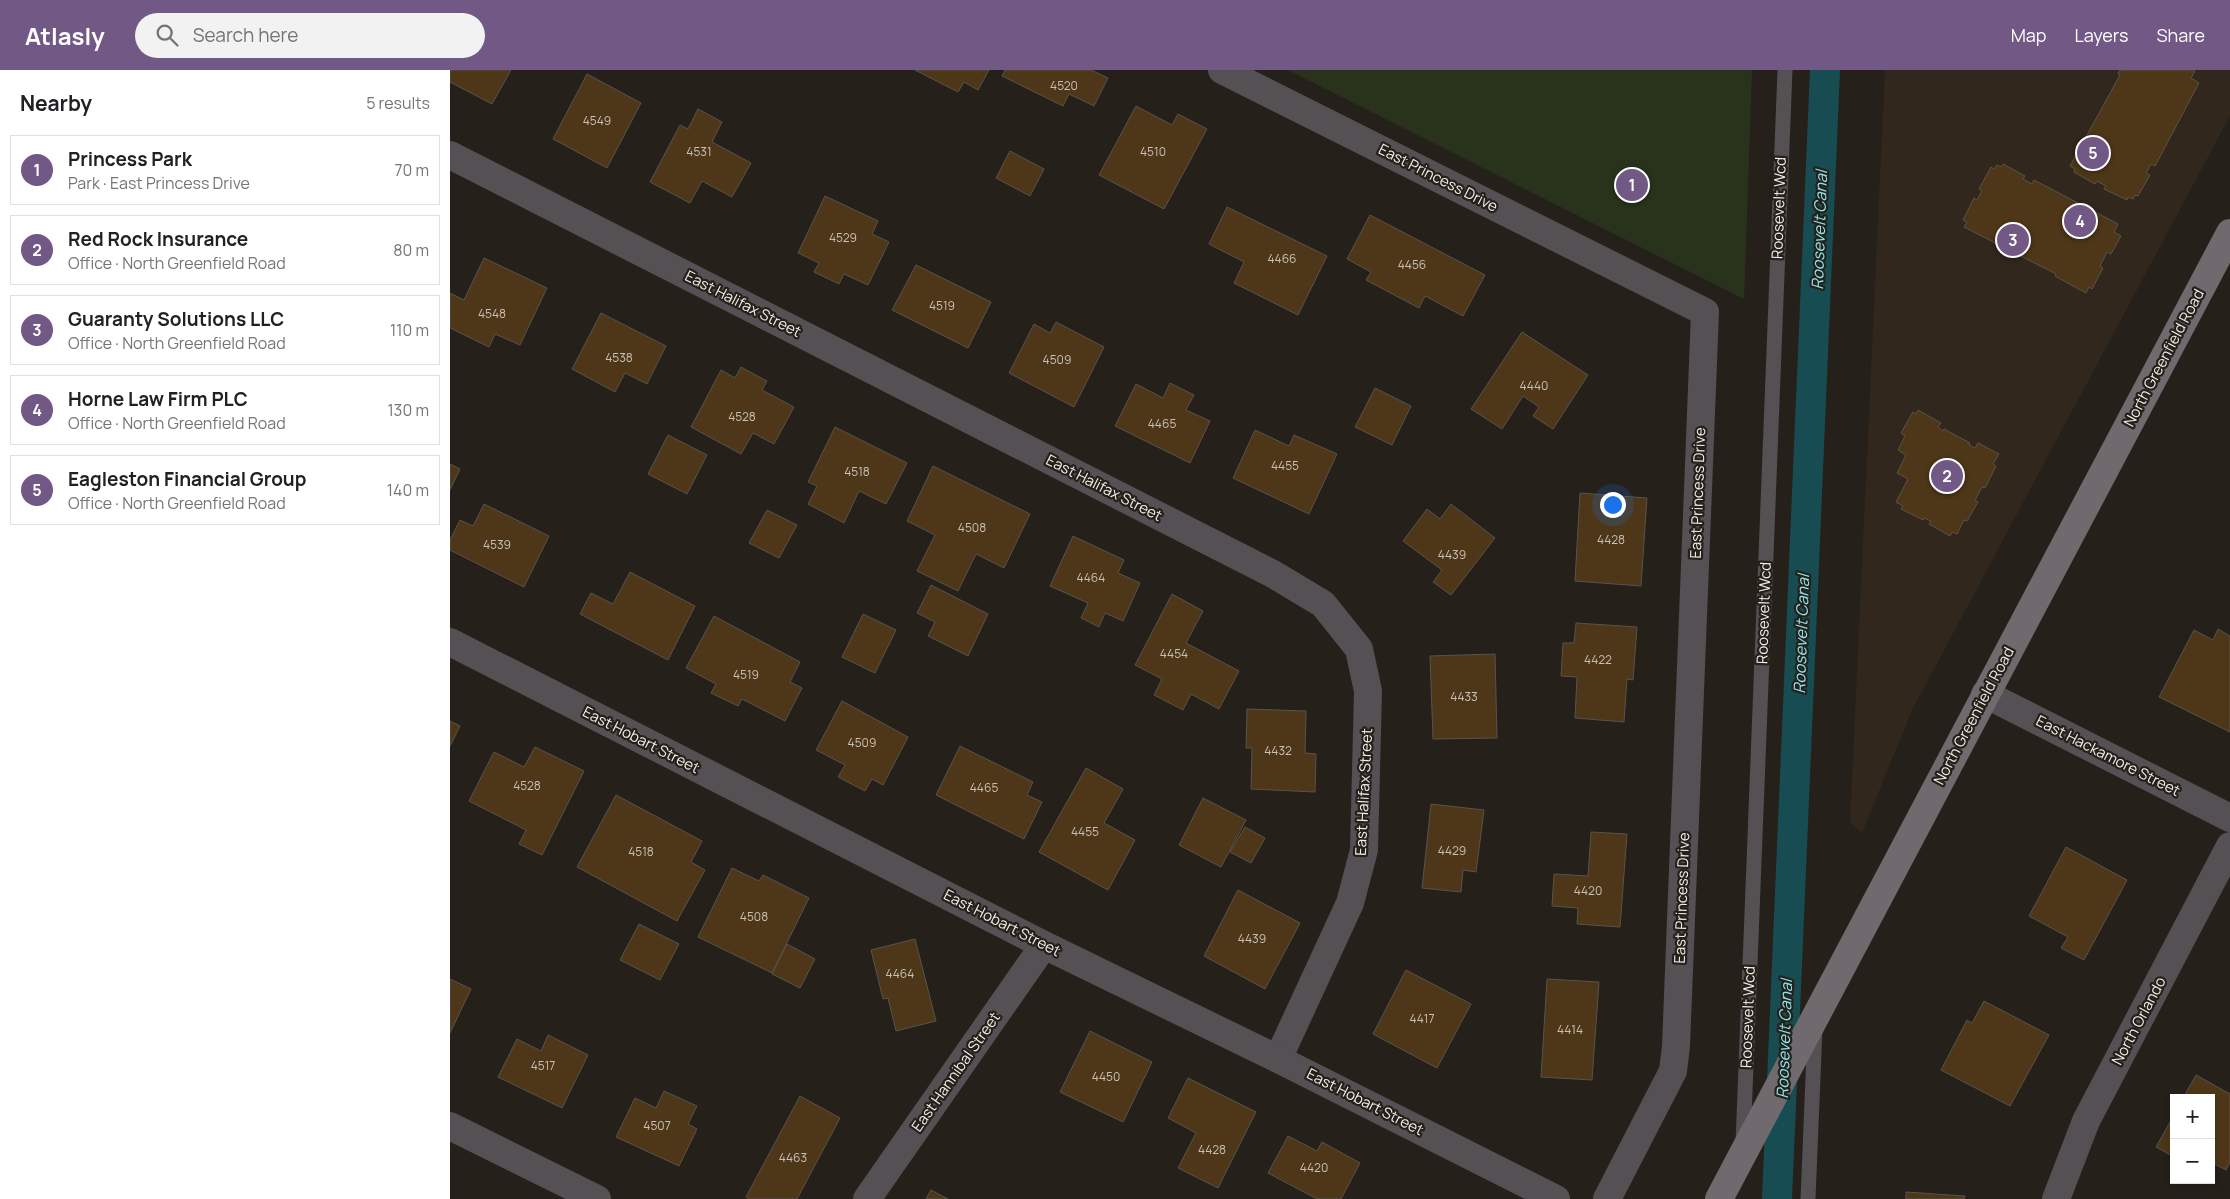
<!DOCTYPE html>
<meta charset="utf-8">
<style>
:root{--surface:#fff;--page:#f2f2f2;--text:#202124;--muted:#757577;--line:#e0e0e0;--accent:#725884}
body{margin:0;font-family:Manrope,sans-serif;background:var(--page);color:var(--text)}
.controls{position:absolute;right:15px;bottom:15px;display:grid;overflow:hidden;border-radius:0px;box-shadow:0 2px 8px #0003}
.controls button{width:45px;height:45px;display:grid;place-items:center;padding:0;border:0;border-bottom:1px solid var(--line);background:var(--surface);color:var(--text);font:25px sans-serif}
.you{position:absolute;left:1162px;top:434px;width:18px;height:18px;margin:-12px;border:4px solid #fff;border-radius:50%;background:#1a73e8;box-shadow:0 0 0 8px #1a73e833}
.badge{display:grid;place-items:center;width:32px;height:32px;border-radius:50%;background:var(--accent);color:#fff;font-size:16px;font-weight:700}
.pin{position:absolute;translate:-50% -50%;border:2px solid #fff;box-shadow:0 1px 5px #0006}
.list{margin:0;padding:0;list-style:none}
h2{display:flex;justify-content:space-between;align-items:center;height:65px;margin:0;padding:0 20px;font-size:21px}
h2 small{font-size:16px;font-weight:400;color:var(--muted)}
.list li{display:grid;grid-template-columns:32px 1fr auto;gap:15px;align-items:center;box-sizing:border-box;height:70px;margin:0 10px 10px;padding:0 10px;border:1px solid var(--line);border-radius:0px}
.list b{display:block;font-size:19px;white-space:nowrap}
.list p{margin:0;font-size:16px;white-space:nowrap;color:var(--muted)}
.list em{font-size:16px;font-style:normal;color:var(--muted)}
.icon{flex:none;width:28px;height:28px;fill:none;stroke:currentColor;stroke-width:2;stroke-linecap:round;stroke-linejoin:round}
.map{position:relative;flex:none;width:1780px;height:1129px;overflow:hidden}
header{display:flex;align-items:center;gap:30px;box-sizing:border-box;height:70px;padding:0 25px;background:var(--accent);color:#fff}
header strong{font-size:24px}
nav{display:flex;gap:28px;margin-inline-start:auto;font-size:18px}
.search{width:350px;height:45px;background:var(--page);display:flex;align-items:center;gap:12px;box-sizing:border-box;padding:0 18px;border-radius:28px;color:var(--muted);font-size:19px}
main{display:flex}
aside{flex:1;background:var(--surface)}
.map>svg:first-child{display:block}
.built{fill:#32271d}
.green{fill:#29331c}
.lines{fill:none;stroke-linecap:round;stroke-linejoin:round}
.canal{stroke:#174d52;stroke-width:30}
.building{fill:#4e3718;stroke:#58534c}
.service{stroke:#545053;stroke-width:15}
.minor{stroke:#545053;stroke-width:28}
.secondary{stroke:#706a6e;stroke-width:28}
.labels{text-anchor:middle;stroke-width:4.5;stroke-linejoin:round;paint-order:stroke}
.number-label{font-size:12px;fill:#c8c0b6}
.street-label{font-size:15px;fill:#f1edea;stroke:#26201b}
.water-label{font-size:16px;font-style:italic;fill:#8ce5ed;stroke:#26201b}
</style>
<header>
<strong>Atlasly</strong>
<div class="search"><svg class="icon" aria-label="search" viewBox="0 0 24 24"><circle cx="10" cy="10" r="6"/><path d="M15 15l6 6"/></svg>Search here</div>
<nav><a>Map</a><a>Layers</a><a>Share</a></nav>
</header>
<main>
<aside>
<h2>Nearby<small>5 results</small></h2>
<ul class="list">
<li><span class="badge">1</span><div><b>Princess Park</b><p>Park · East Princess Drive</p></div><em>70 m</em></li>
<li><span class="badge">2</span><div><b>Red Rock Insurance</b><p>Office · North Greenfield Road</p></div><em>80 m</em></li>
<li><span class="badge">3</span><div><b>Guaranty Solutions LLC</b><p>Office · North Greenfield Road</p></div><em>110 m</em></li>
<li><span class="badge">4</span><div><b>Horne Law Firm PLC</b><p>Office · North Greenfield Road</p></div><em>130 m</em></li>
<li><span class="badge">5</span><div><b>Eagleston Financial Group</b><p>Office · North Greenfield Road</p></div><em>140 m</em></li>
</ul>
</aside>
<div class="map">
<svg width="1780" height="1129" viewBox="0 0 1780 1129">
<rect width="100%" height="100%" fill="#26201b"/>
<polygon class="built" points="1435,0 1780,0 1780,46 1462,640 1412,763 1400,752"/>
<polygon class="green" points="838,0 1302,0 1294,229"/>
<g class="lines">
<polyline class="canal" points="1327,1129 1375,0"/>
</g>
<g class="building">
<polygon points="0,0 61,0 42,34 0,12"/>
<polygon points="465,0 539,0 528,20 514,12 508,22"/>
<polygon points="555,0 641,0 658,8 644,36 619,24 613,36 552,6"/>
<polygon points="1670,0 1743,0 1745,1 1741,8 1749,13 1705,96 1701,94 1696,103 1700,105 1688,126 1685,125 1683,129 1678,127 1677,130 1654,119 1656,116 1647,111 1645,114 1624,102 1625,99 1620,96 1670,5 1668,4"/>
<polygon points="137,4 191,33 157,98 103,69"/>
<polygon points="686,36 722,55 728,44 757,59 714,139 649,105"/>
<polygon points="248,39 272,52 262,72 301,93 282,127 252,111 240,133 200,112 230,55 238,59"/>
<polygon points="560,81 594,99 580,126 546,108"/>
<polygon points="1553,94 1575,106 1573,109 1582,114 1584,110 1668,154 1664,162 1671,166 1661,184 1657,182 1650,196 1653,198 1642,219 1639,217 1636,223 1605,206 1606,204 1514,157 1517,152 1513,150 1524,128 1527,130 1532,121 1529,119 1541,97 1544,99 1547,95 1551,97"/>
<polygon points="375,126 428,151 422,164 439,172 418,215 394,204 389,214 364,202 369,193 348,183"/>
<polygon points="777,137 877,186 848,245 784,213 794,192 759,174"/>
<polygon points="920,145 1035,205 1013,246 975,226 969,238 916,210 921,202 897,189"/>
<polygon points="34,188 97,218 70,275 45,264 39,277 0,258 0,223 14,230"/>
<polygon points="466,195 541,232 518,278 442,240"/>
<polygon points="151,243 216,276 197,314 175,303 165,322 122,299"/>
<polygon points="606,252 654,277 624,337 559,303 584,254 600,263"/>
<polygon points="1072,262 1138,305 1103,359 1083,346 1089,337 1073,326 1052,359 1021,339"/>
<polygon points="291,297 317,311 312,320 344,337 324,374 303,363 291,384 241,357 271,300 285,308"/>
<polygon points="720,313 744,325 736,340 760,351 740,393 665,356 686,314 713,328"/>
<polygon points="925,318 961,336 942,375 905,357"/>
<polygon points="1468,340 1491,353 1488,357 1493,361 1494,359 1520,373 1519,375 1525,378 1528,373 1549,384 1543,394 1546,396 1535,418 1532,417 1525,430 1528,432 1517,451 1514,450 1507,464 1502,462 1500,466 1479,454 1481,451 1474,448 1473,450 1451,439 1453,436 1446,432 1458,409 1447,403 1456,385 1448,380 1455,366 1451,363 1463,342 1466,344"/>
<polygon points="385,357 457,393 436,434 409,421 394,453 358,434 367,416 358,412"/>
<polygon points="805,360 839,376 844,365 887,384 859,444 783,408"/>
<polygon points="218,365 257,385 237,424 198,404"/>
<polygon points="0,394 10,399 0,420"/>
<polygon points="483,396 580,444 554,498 526,484 508,521 467,501 485,465 457,451"/>
<polygon points="1130,423 1197,428 1191,516 1125,511"/>
<polygon points="34,434 99,466 74,517 0,480 0,470 10,450 23,456"/>
<polygon points="1001,434 1045,468 1001,525 983,512 992,500 953,471 977,439 990,449"/>
<polygon points="317,440 347,455 329,488 299,473"/>
<polygon points="623,466 674,490 668,503 690,513 673,551 655,543 649,557 631,548 638,533 600,516"/>
<polygon points="180,502 245,536 218,590 130,544 141,523 163,534"/>
<polygon points="481,515 538,544 518,586 478,566 485,552 467,543"/>
<polygon points="722,524 753,541 736,573 789,601 769,639 741,624 733,640 704,625 712,609 685,595"/>
<polygon points="413,544 446,560 425,603 392,587"/>
<polygon points="264,546 350,592 340,612 352,618 335,651 292,629 288,636 261,623 266,614 236,598"/>
<polygon points="1126,553 1187,557 1183,610 1177,609 1174,652 1125,648 1127,607 1111,606 1113,573 1124,573"/>
<polygon points="1768,559 1780,566 1780,662 1709,627 1744,560 1763,570"/>
<polygon points="1045,584 1047,668 983,669 980,586"/>
<polygon points="392,631 458,667 433,715 422,709 415,721 388,707 395,695 366,680"/>
<polygon points="797,639 856,641 855,683 866,684 865,722 801,719 802,678 796,678"/>
<polygon points="0,651 10,656 0,676"/>
<polygon points="510,676 583,712 577,725 592,732 574,769 486,725"/>
<polygon points="85,677 134,701 92,785 69,774 76,760 19,731 44,682 74,697"/>
<polygon points="636,698 673,719 654,753 685,770 658,820 589,782"/>
<polygon points="166,725 252,771 241,792 255,800 227,851 127,797"/>
<polygon points="753,728 796,750 771,797 729,775"/>
<polygon points="981,734 1034,740 1026,802 1013,800 1011,822 972,818"/>
<polygon points="795,757 815,768 801,793 780,782"/>
<polygon points="1141,762 1177,764 1170,857 1127,854 1128,838 1102,836 1104,804 1138,806"/>
<polygon points="1616,777 1677,810 1634,890 1611,878 1618,867 1579,846"/>
<polygon points="282,798 309,811 313,805 359,828 322,903 248,867"/>
<polygon points="788,820 850,853 815,919 754,886"/>
<polygon points="189,854 229,874 210,910 170,890"/>
<polygon points="465,869 486,951 446,961 438,928 433,929 421,880"/>
<polygon points="337,874 365,889 350,918 322,904"/>
<polygon points="956,900 1021,934 987,998 923,964"/>
<polygon points="0,909 21,919 0,963"/>
<polygon points="1097,909 1149,912 1142,1010 1091,1007"/>
<polygon points="1534,931 1599,965 1560,1036 1491,1000 1517,950 1522,953"/>
<polygon points="640,961 702,992 673,1052 610,1022"/>
<polygon points="98,965 138,985 112,1038 48,1007 67,969 91,981"/>
<polygon points="1746,1005 1780,1024 1780,1092 1776,1100 1761,1092 1761,1028 1733,1028"/>
<polygon points="738,1008 806,1042 768,1118 728,1098 746,1063 718,1048"/>
<polygon points="214,1021 247,1036 238,1054 247,1059 229,1096 166,1067 185,1028 206,1038"/>
<polygon points="350,1026 390,1048 347,1129 299,1129 296,1127"/>
<polygon points="1724,1045 1724,1087 1706,1077"/>
<polygon points="838,1066 867,1081 872,1072 910,1093 891,1129 867,1129 818,1103"/>
<polygon points="481,1120 498,1129 476,1129"/>
<polygon points="1456,1122 1515,1126 1514,1129 1456,1129"/>
</g>
<g class="lines">
<g class="service">
<polyline points="1293,1073 1335,0"/>
<polyline points="1358,1129 1365,958"/>
</g>
<g class="minor">
<polyline points="772,0 1255,242 1226,976 1223,1001 1157,1129"/>
<polyline points="0,85 823,504 873,534 909,579 918,621 914,780 900,833 828,989"/>
<polyline points="0,572 594,875 828,989 1106,1129"/>
<polyline points="1535,624 1780,748"/>
<polyline points="0,1056 147,1129"/>
<polyline points="417,1129 594,875"/>
<polyline points="1606,1129 1636,1051 1780,776"/>
</g>
<polyline class="secondary" points="1269,1129 1780,163"/>
</g>
<g class="labels">
<g class="number-label">
<text x="614" y="20">4520</text>
<text x="147" y="55">4549</text>
<text x="249" y="86">4531</text>
<text x="703" y="86">4510</text>
<text x="393" y="172">4529</text>
<text x="832" y="193">4466</text>
<text x="962" y="199">4456</text>
<text x="492" y="240">4519</text>
<text x="42" y="248">4548</text>
<text x="169" y="292">4538</text>
<text x="607" y="294">4509</text>
<text x="1084" y="320">4440</text>
<text x="292" y="351">4528</text>
<text x="712" y="358">4465</text>
<text x="835" y="400">4455</text>
<text x="407" y="406">4518</text>
<text x="522" y="462">4508</text>
<text x="1161" y="474">4428</text>
<text x="47" y="479">4539</text>
<text x="1002" y="489">4439</text>
<text x="641" y="512">4464</text>
<text x="724" y="588">4454</text>
<text x="1148" y="594">4422</text>
<text x="296" y="609">4519</text>
<text x="1014" y="631">4433</text>
<text x="412" y="677">4509</text>
<text x="828" y="685">4432</text>
<text x="77" y="720">4528</text>
<text x="534" y="722">4465</text>
<text x="635" y="766">4455</text>
<text x="1002" y="785">4429</text>
<text x="191" y="786">4518</text>
<text x="1138" y="825">4420</text>
<text x="304" y="851">4508</text>
<text x="802" y="873">4439</text>
<text x="450" y="908">4464</text>
<text x="972" y="953">4417</text>
<text x="1120" y="964">4414</text>
<text x="93" y="1000">4517</text>
<text x="656" y="1011">4450</text>
<text x="207" y="1060">4507</text>
<text x="762" y="1084">4428</text>
<text x="343" y="1092">4463</text>
<text x="864" y="1102">4420</text>
</g>
<g class="street-label">
<text transform="translate(988 108) rotate(27)" y="5">East Princess Drive</text>
<text transform="translate(1329 138) rotate(-88)" y="5">Roosevelt Wcd</text>
<text transform="translate(293 234) rotate(27)" y="5">East Halifax Street</text>
<text transform="translate(1714 288) rotate(-62)" y="5">North Greenfield Road</text>
<text transform="translate(654 418) rotate(27)" y="5">East Halifax Street</text>
<text transform="translate(1248 423) rotate(-88)" y="5">East Princess Drive</text>
<text transform="translate(1314 543) rotate(-88)" y="5">Roosevelt Wcd</text>
<text transform="translate(1524 646) rotate(-62)" y="5">North Greenfield Road</text>
<text transform="translate(191 670) rotate(27)" y="5">East Hobart Street</text>
<text transform="translate(1658 686) rotate(27)" y="5">East Hackamore Street</text>
<text transform="translate(914 722) rotate(-87)" y="5">East Halifax Street</text>
<text transform="translate(1232 828) rotate(-88)" y="5">East Princess Drive</text>
<text transform="translate(552 853) rotate(27)" y="5">East Hobart Street</text>
<text transform="translate(1298 947) rotate(-88)" y="5">Roosevelt Wcd</text>
<text transform="translate(1689 951) rotate(-62)" y="5">North Orlando</text>
<text transform="translate(506 1002) rotate(-55)" y="5">East Hannibal Street</text>
<text transform="translate(915 1032) rotate(27)" y="5">East Hobart Street</text>
</g>
<g class="water-label">
<text transform="translate(1369 160) rotate(-88)" y="6">Roosevelt Canal</text>
<text transform="translate(1351 564) rotate(-88)" y="6">Roosevelt Canal</text>
<text transform="translate(1334 969) rotate(-88)" y="6">Roosevelt Canal</text>
</g>
</g>
</svg>
<div class="controls">
<button>+</button>
<button>−</button>
</div>
<div class="you"></div>
<div class="pin badge" style="left:1182px;top:115px">1</div>
<div class="pin badge" style="left:1497px;top:406px">2</div>
<div class="pin badge" style="left:1563px;top:170px">3</div>
<div class="pin badge" style="left:1630px;top:151px">4</div>
<div class="pin badge" style="left:1643px;top:83px">5</div>
</div>
</main>
